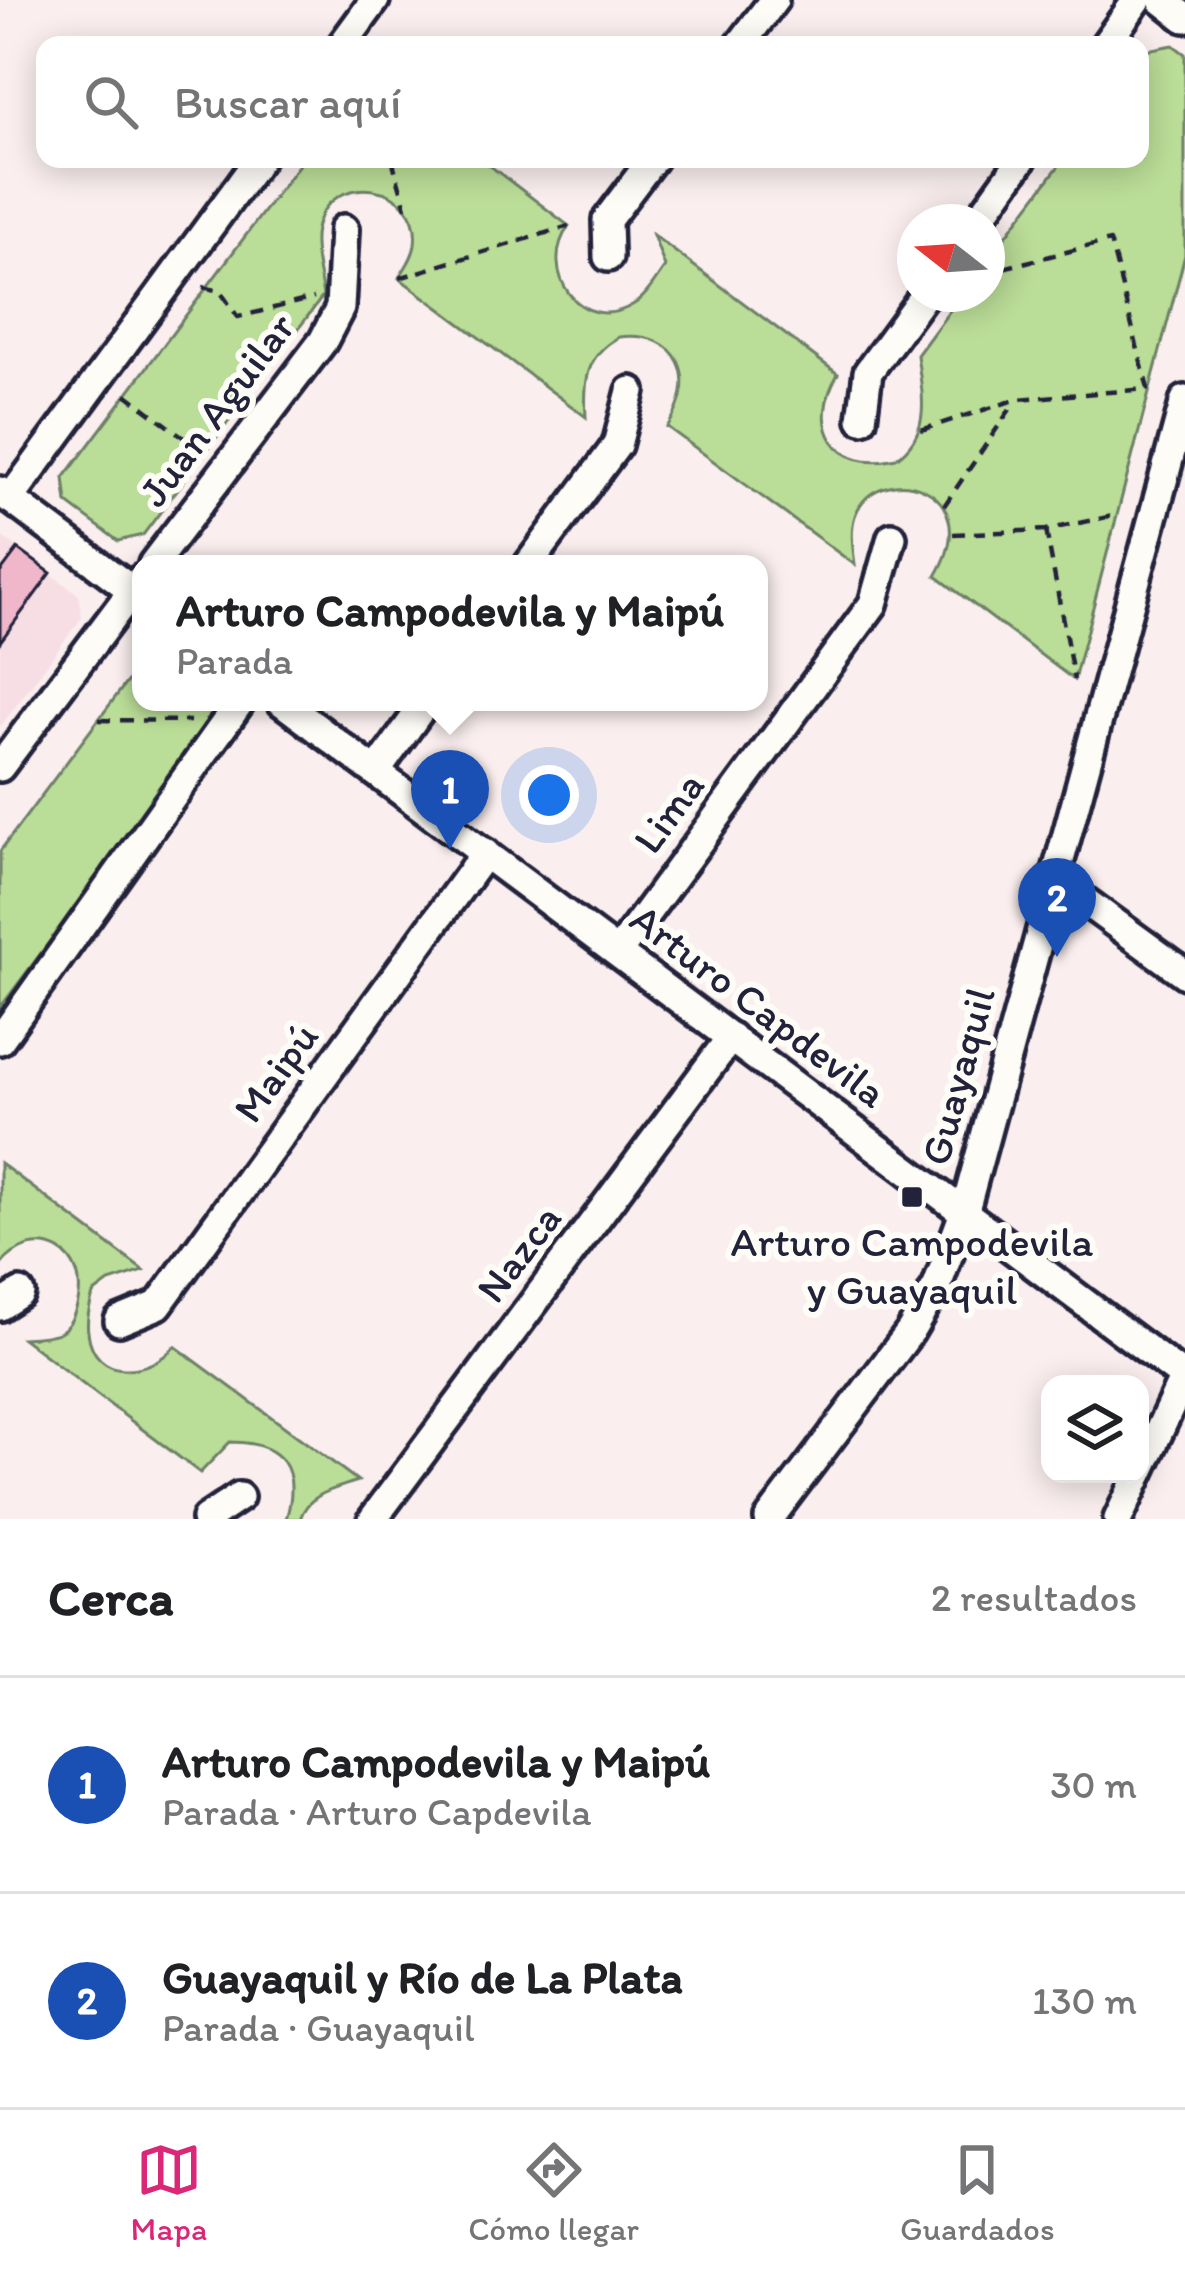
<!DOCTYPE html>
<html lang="es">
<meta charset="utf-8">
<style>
:root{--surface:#fff;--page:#f6f6f6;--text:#202124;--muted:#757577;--line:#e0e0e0;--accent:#db2777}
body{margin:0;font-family:Itim,sans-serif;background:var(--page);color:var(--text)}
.controls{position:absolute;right:36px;bottom:36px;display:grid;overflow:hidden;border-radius:24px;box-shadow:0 6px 30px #0003}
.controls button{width:108px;height:108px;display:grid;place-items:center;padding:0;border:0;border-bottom:3px solid var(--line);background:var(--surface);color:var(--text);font:60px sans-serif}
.compass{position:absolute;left:897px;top:204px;width:108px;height:108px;border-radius:50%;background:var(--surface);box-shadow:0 6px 30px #0003;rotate:287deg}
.you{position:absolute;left:549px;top:795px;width:42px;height:42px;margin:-30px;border:9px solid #fff;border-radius:50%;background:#1a73e8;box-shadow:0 0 0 18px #1a73e833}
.badge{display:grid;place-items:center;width:78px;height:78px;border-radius:50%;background:var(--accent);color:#fff;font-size:39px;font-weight:700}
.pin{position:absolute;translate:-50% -99px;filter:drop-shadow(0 3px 6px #0008)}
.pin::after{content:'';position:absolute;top:63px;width:42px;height:36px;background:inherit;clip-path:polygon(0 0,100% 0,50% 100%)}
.popup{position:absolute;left:132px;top:555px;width:636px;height:156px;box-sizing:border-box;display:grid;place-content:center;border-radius:24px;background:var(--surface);filter:drop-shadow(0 3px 9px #0005);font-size:39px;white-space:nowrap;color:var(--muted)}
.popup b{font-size:45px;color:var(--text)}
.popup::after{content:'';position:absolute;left:50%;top:100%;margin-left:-24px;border:24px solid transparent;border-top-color:var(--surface)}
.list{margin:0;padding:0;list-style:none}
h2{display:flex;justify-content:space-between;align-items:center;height:156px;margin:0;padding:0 48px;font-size:51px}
h2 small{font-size:39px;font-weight:400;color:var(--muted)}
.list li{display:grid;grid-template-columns:78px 1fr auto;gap:36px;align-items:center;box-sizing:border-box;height:216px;padding:0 48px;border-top:3px solid var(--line)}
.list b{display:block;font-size:45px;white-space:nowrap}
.list p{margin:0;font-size:39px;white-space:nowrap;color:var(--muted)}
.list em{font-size:39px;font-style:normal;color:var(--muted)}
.icon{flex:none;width:66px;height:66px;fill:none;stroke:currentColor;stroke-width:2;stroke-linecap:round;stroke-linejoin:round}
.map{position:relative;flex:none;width:1185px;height:1519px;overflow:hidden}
.search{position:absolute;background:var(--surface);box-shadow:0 6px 30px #0003;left:36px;right:36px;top:36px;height:132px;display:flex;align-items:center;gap:30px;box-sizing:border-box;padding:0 42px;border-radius:24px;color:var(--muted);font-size:45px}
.sheet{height:588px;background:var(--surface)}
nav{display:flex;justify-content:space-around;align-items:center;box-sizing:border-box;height:168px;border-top:3px solid var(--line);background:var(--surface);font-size:33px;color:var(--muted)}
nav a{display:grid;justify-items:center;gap:6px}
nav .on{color:var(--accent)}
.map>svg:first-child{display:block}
.built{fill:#f7dee4}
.green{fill:#badd97;stroke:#6e8069;stroke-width:3}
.building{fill:#f0b7cb;stroke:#22223b;stroke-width:3}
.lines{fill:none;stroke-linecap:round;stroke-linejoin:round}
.minor-casing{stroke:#22223b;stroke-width:36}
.path{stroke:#22223b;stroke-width:4.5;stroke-dasharray:12 9;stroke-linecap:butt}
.minor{stroke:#fdfcf7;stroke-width:27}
.poi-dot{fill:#22223b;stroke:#fdfcf7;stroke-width:4.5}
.labels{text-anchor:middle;stroke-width:12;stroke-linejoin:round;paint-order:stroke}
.street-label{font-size:42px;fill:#22223b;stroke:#fdfcf7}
.poi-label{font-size:42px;fill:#22223b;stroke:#fdfcf7}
</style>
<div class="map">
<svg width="1185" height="1519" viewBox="0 0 1185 1519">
<rect width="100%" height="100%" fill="#faeeee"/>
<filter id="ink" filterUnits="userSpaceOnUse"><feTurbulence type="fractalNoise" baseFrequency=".00833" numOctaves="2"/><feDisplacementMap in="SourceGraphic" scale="24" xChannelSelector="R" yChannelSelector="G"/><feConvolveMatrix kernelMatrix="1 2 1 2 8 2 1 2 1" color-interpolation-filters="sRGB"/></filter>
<g filter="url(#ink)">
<polygon class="built" points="0,535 79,595 82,617 0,727"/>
<g class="green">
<path d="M1173 45 1185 54V255L1074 680 936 576C990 486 876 456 855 516 850 531 853 549 855 565L667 427C700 380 680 330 619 337 585 355 584 383 586 417L399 278C405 268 414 256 415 244 423 181 329 168 316 229 312 249 320 275 323 296L143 535 118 541 67 503 64 478 303 159H481L569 226C536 271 582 337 634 304 647 296 656 279 665 267L653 235 838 374C807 426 835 473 896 458 933 432 922 393 917 355L962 294H987V261L1064 159H1140V58L1146 50Z"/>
<polygon points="141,663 141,702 213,702 214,722 0,1008 0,851"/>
<path d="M0 1163 144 1271 109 1282 93 1294C90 1306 86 1319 88 1332 94 1382 149 1376 175 1346L358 1481C335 1489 308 1493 300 1519H286C301 1469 283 1442 230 1442L200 1473 22 1338C33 1337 50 1337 60 1332 69 1327 73 1318 76 1309 94 1253 36 1221 0 1266Z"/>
</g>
<polygon class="building" points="18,549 51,573 0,642 0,573"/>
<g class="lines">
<defs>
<g id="minor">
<polyline points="1162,0 1185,18"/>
<polyline points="342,45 375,0"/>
<polyline points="740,45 774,0"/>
<polyline points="1105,45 1137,0"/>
<polyline points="977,222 1022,159"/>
<polyline points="608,257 607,220 653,159"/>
<polyline points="862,419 868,372 925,294"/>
<polyline points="0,491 141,597"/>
<polyline points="10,499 259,159"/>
<polyline points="153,564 323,341 340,308 344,229"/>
<polyline points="529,564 617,445 631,391"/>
<polyline points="282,702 1185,1378"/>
<polyline points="0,767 141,579"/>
<polyline points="376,772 426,702"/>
<polyline points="1053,878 1185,974"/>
<polyline points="618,952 873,604 892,537"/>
<polyline points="0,1040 240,702"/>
<polyline points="0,1306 20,1293"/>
<polyline points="119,1321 158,1305 485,853"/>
<polyline points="1140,1472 1185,1375"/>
<polyline points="206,1519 239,1497"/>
<polyline points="373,1519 731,1037"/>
<polyline points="769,1519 910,1332 937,1286 965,1210 1185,400"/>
<polyline points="1118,1519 1139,1474"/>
</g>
</defs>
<use href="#minor" class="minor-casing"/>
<g class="path">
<polyline points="392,159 406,208"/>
<polyline points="399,278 569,226"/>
<polyline points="203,287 220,291 238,317 314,298"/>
<polyline points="126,394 203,452"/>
<polyline points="921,430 1018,399 1148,389 1110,241 987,272"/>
<polyline points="944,506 1015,402"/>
<polyline points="1046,530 1074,680"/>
<polyline points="953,534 1046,530 1117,515"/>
<polyline points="99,720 190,721"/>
</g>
<use href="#minor" class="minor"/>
</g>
</g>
<rect class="poi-dot" x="900" y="1185" width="24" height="24" rx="6"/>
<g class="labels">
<g class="street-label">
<text transform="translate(216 409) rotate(-53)" y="15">Juan Aguilar</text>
<text transform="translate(668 812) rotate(-54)" y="15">Lima</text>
<text transform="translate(759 1005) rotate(37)" y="15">Arturo Capdevila</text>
<text transform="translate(275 1072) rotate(-54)" y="15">Maipú</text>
<text transform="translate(957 1076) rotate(-75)" y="15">Guayaquil</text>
<text transform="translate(518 1253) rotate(-53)" y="15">Nazca</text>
</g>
<g class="poi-label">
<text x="912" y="1256">Arturo Campodevila<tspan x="912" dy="48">y Guayaquil</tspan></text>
</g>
</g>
</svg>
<div class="controls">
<button><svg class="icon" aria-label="layers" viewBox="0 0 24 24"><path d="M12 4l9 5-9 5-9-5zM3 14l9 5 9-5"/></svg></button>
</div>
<svg class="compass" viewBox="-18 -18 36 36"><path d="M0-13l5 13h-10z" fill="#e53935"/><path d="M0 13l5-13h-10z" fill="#757577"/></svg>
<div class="you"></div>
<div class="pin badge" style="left:450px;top:849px;background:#1a4fb4">1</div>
<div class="popup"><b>Arturo Campodevila y Maipú</b>Parada</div>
<div class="pin badge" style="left:1057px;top:957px;background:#1a4fb4">2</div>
<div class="search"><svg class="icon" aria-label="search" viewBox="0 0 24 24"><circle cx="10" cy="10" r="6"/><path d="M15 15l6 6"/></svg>Buscar aquí</div>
</div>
<section class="sheet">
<h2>Cerca<small>2 resultados</small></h2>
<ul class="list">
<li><span class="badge" style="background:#1a4fb4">1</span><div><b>Arturo Campodevila y Maipú</b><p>Parada · Arturo Capdevila</p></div><em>30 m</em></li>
<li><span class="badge" style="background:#1a4fb4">2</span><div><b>Guayaquil y Río de La Plata</b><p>Parada · Guayaquil</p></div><em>130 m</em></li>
</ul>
</section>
<nav>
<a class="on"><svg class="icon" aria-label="map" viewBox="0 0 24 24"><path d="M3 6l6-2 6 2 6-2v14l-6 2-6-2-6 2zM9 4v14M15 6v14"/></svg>Mapa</a>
<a><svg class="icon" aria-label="directions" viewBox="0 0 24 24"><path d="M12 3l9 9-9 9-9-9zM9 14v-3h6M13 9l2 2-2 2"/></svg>Cómo llegar</a>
<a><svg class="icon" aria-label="saved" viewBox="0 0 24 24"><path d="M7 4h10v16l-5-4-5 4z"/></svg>Guardados</a>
</nav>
